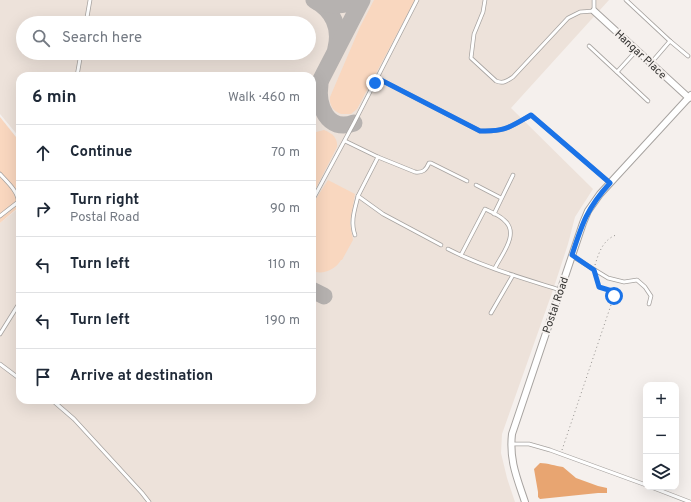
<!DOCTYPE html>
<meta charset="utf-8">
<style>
:root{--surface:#fff;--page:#f2f2f3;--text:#1f2937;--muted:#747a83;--line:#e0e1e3}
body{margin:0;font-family:Overpass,sans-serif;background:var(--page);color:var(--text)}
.controls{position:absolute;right:12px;bottom:12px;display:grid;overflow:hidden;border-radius:8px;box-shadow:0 4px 16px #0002}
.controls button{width:36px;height:36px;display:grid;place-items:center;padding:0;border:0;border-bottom:1px solid var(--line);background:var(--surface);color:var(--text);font:20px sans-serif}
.stop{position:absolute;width:12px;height:12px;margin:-9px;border:3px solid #1a73e8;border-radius:50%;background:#fff}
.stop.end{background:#1a73e8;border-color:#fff;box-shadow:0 1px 4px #0008}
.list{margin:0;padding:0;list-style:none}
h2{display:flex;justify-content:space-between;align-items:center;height:52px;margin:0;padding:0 16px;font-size:17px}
h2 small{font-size:13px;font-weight:400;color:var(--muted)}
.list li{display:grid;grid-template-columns:26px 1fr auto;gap:12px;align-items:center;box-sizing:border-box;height:56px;padding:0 16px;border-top:1px solid var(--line)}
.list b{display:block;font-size:15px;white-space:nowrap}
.list p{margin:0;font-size:13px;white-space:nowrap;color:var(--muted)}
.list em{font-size:13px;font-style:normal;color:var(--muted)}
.icon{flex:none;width:22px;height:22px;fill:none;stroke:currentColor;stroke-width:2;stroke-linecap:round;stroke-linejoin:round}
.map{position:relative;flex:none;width:691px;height:502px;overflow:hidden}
.search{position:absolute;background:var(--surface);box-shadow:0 4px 16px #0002;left:16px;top:16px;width:300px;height:44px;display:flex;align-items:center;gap:10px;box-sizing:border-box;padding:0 14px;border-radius:22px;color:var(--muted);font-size:15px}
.panel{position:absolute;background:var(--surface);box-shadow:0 4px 16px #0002;left:16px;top:72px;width:300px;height:332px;border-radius:12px}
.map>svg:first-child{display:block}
.built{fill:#ede2da;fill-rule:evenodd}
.green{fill:#f9d7bf}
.water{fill:#e8a571}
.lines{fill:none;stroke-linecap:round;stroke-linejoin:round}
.taxiway{stroke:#b6b2b0;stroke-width:17}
.lane-casing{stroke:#a7a3a0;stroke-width:4.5}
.street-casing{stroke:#a7a3a0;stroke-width:8}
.path{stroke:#93908d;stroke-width:1;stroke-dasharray:1 3;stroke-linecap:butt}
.lane{stroke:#fff;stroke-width:3}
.street{stroke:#fff;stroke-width:6}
.route{stroke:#1a73e8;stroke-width:5}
.labels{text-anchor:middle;stroke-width:4;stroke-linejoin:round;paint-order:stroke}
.street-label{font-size:11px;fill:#373634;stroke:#f5f0ed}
</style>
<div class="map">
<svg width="691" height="502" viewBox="0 0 691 502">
<rect width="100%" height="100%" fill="#f5f0ed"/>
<path class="built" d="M0 0H609L511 108 593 189 575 217 568 244 553 290 502 434 501 453 507 478 515 502H0V223L20 207V400H312V76H20V138L0 114ZM23 23H309V53H23Z"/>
<g class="green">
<path d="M374 0H415L357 109 351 114H341C333 111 329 105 330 97L360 27Z"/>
<polygon points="0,117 20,142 20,206 0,223"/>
<path d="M324 130C332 133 338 138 337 147L312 196V133Z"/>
<path d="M328 180 355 194 350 223 353 240 342 260H341C335 270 323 275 312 271V205Z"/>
</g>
<path class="water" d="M540 463C548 463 555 466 563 467L576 478 598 486 607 488V493H598L540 499 538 497V492L534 469Z"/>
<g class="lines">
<g class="taxiway">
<path d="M314 0C333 10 341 28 336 48"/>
<path d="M318 2C331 6 344 7 356 0"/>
<path d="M320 84C317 105 327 133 354 123"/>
<polyline points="312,97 362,0"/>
<polyline points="312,290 324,296"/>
</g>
<defs>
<g id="lane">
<path d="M485 0 483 12 474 34 471 58 496 81C503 84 507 81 513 77L568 18 580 12 594 11V0"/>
<polyline points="626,0 670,41"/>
<polyline points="86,23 90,0"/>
<polyline points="589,46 617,72 637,50"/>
<polyline points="651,63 670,41 688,56"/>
<polyline points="617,72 648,101"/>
<polyline points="77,76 81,53"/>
<path d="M377 78 480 131C505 132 510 127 531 115L610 183"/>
<polyline points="345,141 378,157 358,196 383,214 441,245"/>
<path d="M378 157 415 172C423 173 426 170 429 163H431L467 181"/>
<path d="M0 174C6 181 19 192 18 202L0 216"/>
<polyline points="476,185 501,198"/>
<polyline points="312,201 354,123 417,0"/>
<polyline points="494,214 513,175"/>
<path d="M355 235C350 221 355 209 358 196"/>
<path d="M448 249C483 267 522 278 560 290"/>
<path d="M461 255 485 209C491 212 499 215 504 220 520 233 502 254 495 268"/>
<polyline points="572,256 608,278 624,282 637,280 645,287 651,296 649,304"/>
<polyline points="491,313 513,275"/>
<polyline points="0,334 20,302"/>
<polyline points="0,364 20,379"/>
<polyline points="52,400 74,419 142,493 149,502"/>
<polyline points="511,444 529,444 550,450 646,485"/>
<polyline points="651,487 690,502"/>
</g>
<g id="street">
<polyline points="594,11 689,98"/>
<path d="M525 502C517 478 509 460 512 434L583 223 588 211 600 194 691 95"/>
</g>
</defs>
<use href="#lane" class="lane-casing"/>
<use href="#street" class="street-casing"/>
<g class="path">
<path d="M595 265C599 252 603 240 616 235"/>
<polyline points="562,450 614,296 612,291 599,287 596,276"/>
</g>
<use href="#lane" class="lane"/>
<use href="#street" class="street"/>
</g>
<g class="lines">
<path class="route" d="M375 83 377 78 480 131C505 132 510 127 531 115L610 183C587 208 582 224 572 255L594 270 599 287 612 291 614 296"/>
</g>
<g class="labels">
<g class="street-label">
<text transform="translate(641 54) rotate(43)" y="4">Hangar Place</text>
<text transform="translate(555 305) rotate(-71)" y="4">Postal Road</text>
</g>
</g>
</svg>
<div class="controls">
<button>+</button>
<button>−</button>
<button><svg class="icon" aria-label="layers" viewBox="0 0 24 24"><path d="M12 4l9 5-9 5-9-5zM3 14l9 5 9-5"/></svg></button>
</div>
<div class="stop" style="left:614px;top:296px"></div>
<div class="stop end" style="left:375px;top:83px"></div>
<div class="search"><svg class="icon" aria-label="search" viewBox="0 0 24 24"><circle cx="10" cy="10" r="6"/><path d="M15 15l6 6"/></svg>Search here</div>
<section class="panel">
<h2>6 min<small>Walk · 460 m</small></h2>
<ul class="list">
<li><svg class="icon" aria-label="ahead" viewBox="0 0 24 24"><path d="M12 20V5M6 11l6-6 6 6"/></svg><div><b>Continue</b></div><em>70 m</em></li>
<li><svg class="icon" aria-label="right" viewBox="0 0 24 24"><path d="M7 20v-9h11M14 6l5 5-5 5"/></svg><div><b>Turn right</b><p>Postal Road</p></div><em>90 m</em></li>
<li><svg class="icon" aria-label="left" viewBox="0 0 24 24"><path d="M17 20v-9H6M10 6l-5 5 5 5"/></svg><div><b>Turn left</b></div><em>110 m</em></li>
<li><svg class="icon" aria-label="left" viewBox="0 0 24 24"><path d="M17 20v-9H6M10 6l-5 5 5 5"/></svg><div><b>Turn left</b></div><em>190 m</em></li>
<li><svg class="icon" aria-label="arrive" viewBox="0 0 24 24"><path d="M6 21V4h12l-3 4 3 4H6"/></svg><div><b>Arrive at destination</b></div></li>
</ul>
</section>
</div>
